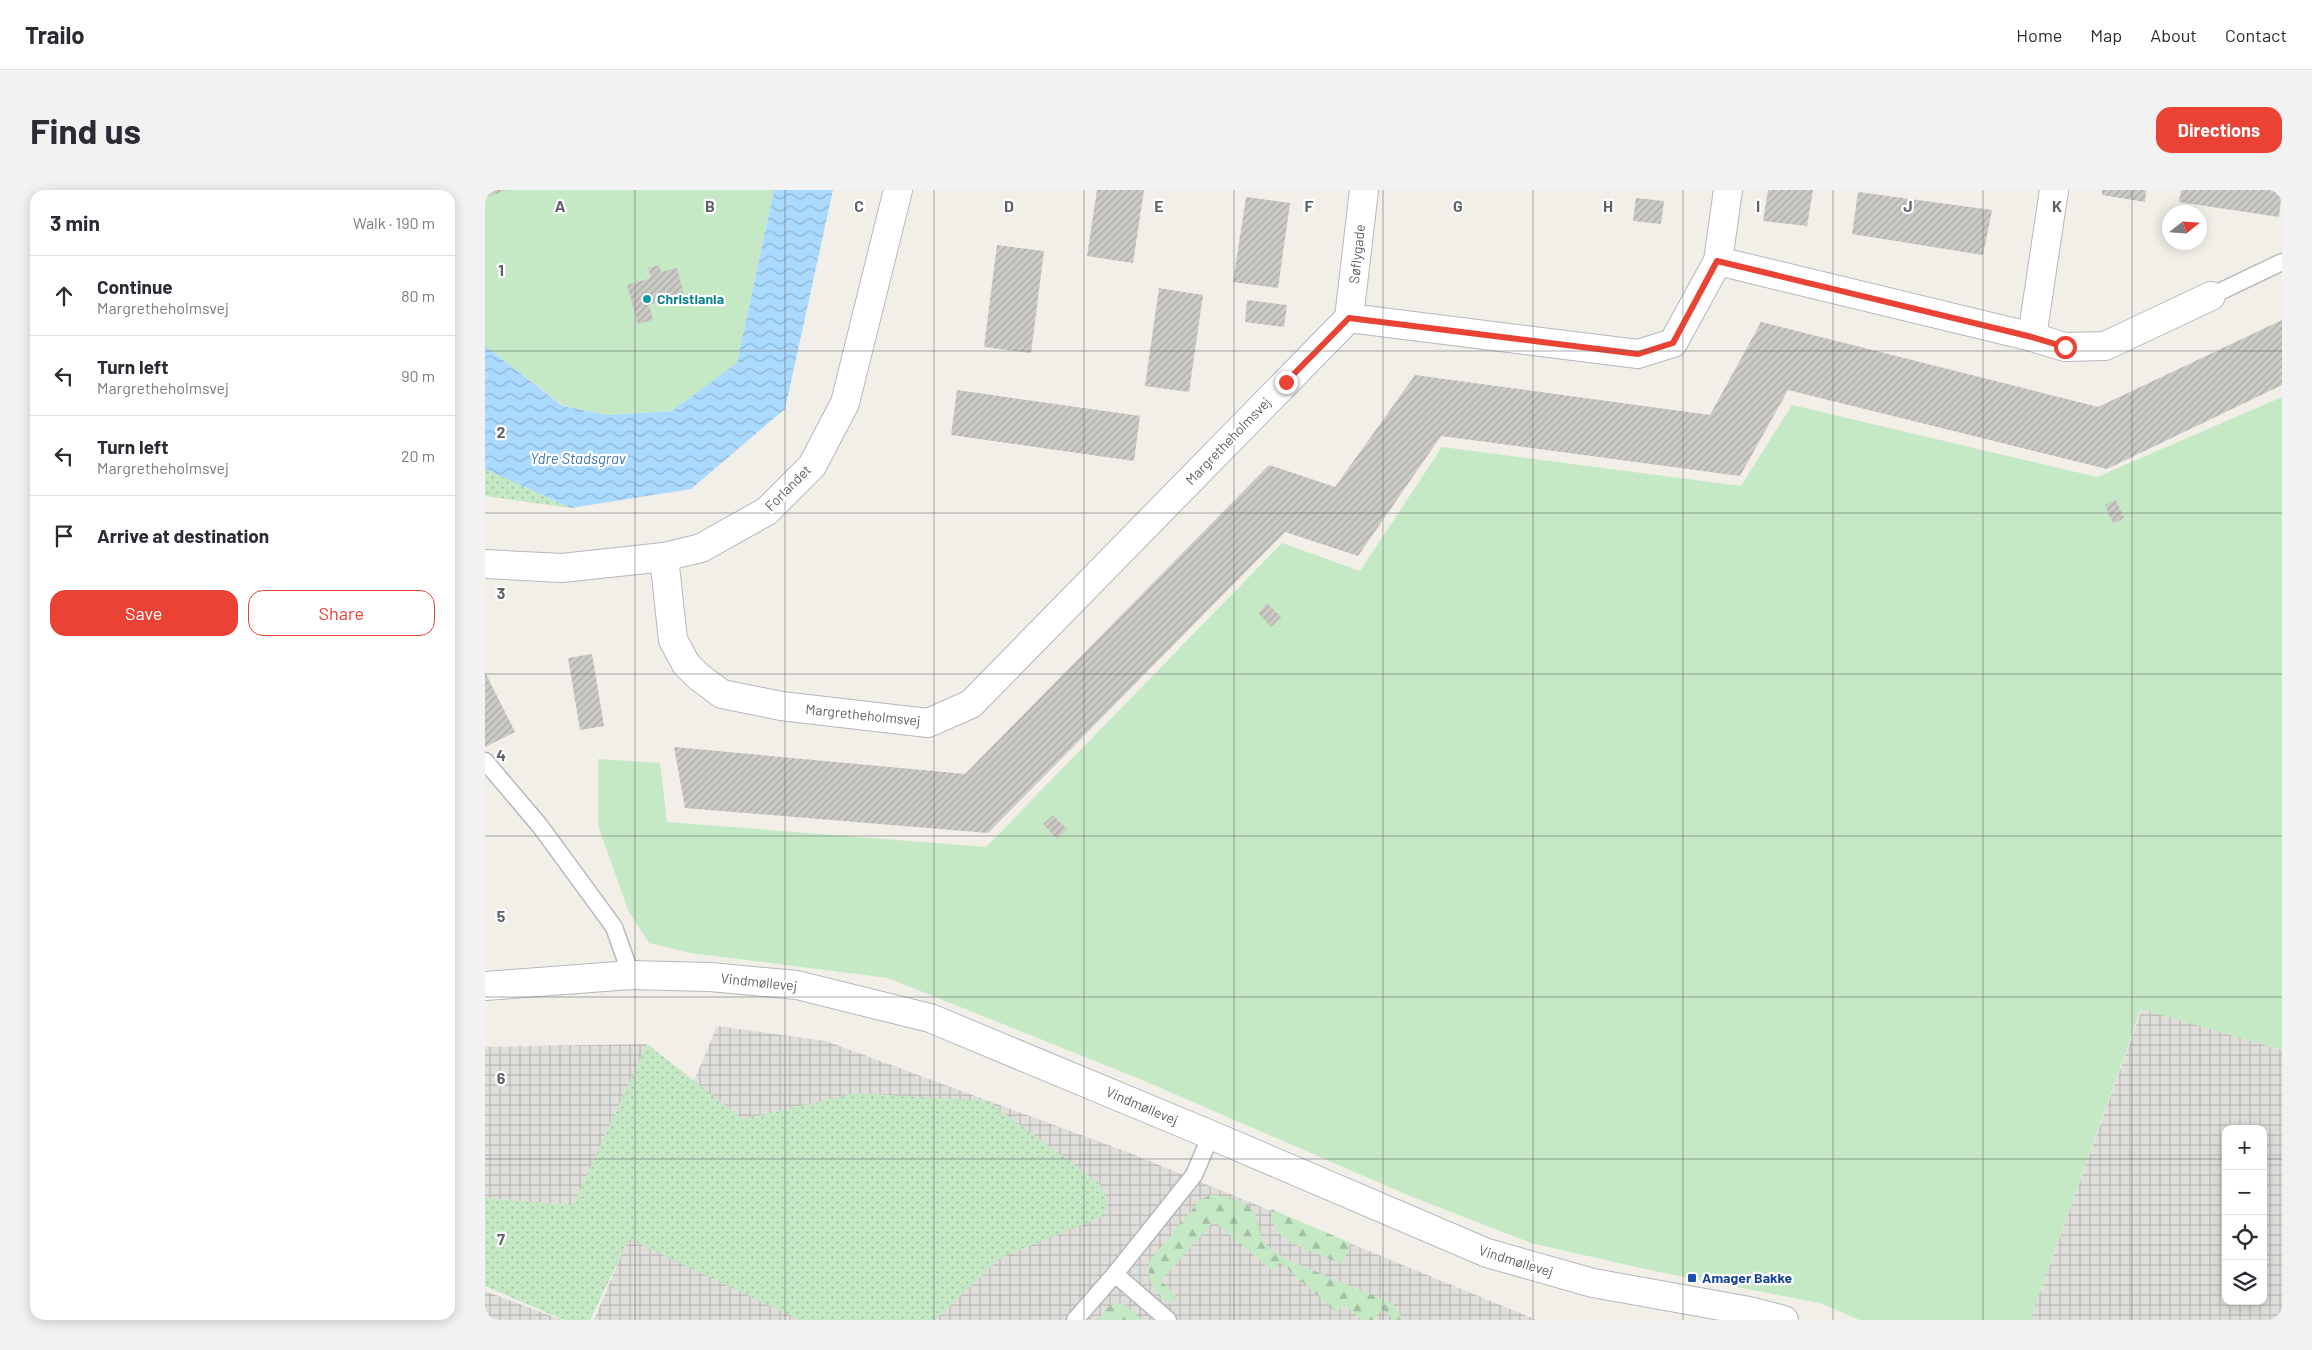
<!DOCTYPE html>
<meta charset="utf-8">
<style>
:root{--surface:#fff;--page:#f2f2f3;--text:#2b2b33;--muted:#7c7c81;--line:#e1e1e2;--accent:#ea4335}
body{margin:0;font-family:Barlow,sans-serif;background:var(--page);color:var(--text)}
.controls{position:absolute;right:15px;bottom:15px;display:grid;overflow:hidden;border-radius:10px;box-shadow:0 2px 12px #0003}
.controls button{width:45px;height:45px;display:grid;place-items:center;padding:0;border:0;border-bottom:1px solid var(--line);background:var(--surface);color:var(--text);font:25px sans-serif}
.compass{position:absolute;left:1677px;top:15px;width:45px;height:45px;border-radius:50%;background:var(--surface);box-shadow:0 2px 12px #0003;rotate:73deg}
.stop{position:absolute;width:15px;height:15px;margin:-11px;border:4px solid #ea4335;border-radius:50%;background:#fff}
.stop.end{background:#ea4335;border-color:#fff;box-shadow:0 1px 5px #0008}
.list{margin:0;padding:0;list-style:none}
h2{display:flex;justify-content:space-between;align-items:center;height:65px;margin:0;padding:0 20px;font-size:21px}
h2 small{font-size:16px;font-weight:400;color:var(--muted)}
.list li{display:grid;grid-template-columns:32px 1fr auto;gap:15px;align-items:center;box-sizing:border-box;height:80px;padding:0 20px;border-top:1px solid var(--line)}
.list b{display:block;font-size:19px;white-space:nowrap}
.list p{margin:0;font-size:16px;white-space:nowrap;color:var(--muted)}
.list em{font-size:16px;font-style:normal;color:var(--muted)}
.actions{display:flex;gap:10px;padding:15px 20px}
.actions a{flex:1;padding:11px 0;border:1px solid var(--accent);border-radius:15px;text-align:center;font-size:18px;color:var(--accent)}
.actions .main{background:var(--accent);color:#fff}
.icon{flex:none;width:28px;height:28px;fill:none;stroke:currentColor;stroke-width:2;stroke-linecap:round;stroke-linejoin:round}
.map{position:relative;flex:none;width:1797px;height:1130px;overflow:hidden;border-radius:15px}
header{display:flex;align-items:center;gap:30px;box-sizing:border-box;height:70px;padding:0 25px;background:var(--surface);border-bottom:1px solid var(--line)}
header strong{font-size:24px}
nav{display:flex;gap:28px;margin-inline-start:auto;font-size:18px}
.intro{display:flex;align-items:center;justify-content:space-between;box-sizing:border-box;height:120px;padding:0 30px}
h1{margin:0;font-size:35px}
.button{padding:12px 22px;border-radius:15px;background:var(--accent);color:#fff;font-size:18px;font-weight:700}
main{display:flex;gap:30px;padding:0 30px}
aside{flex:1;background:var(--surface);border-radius:15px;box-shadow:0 2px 12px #0003}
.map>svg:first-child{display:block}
.industrial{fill:url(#industrial-grid);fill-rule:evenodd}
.grass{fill:url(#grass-dots)}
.forest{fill:url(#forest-firs)}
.green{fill:#c5e8c5}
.water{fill:url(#water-waves)}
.building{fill:url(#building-hatch)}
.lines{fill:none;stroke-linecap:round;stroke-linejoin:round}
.service-casing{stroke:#b5b8bc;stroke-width:19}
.minor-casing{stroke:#b5b8bc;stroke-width:30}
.tertiary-casing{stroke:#b5b8bc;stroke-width:30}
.service{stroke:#fff;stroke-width:16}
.minor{stroke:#fff;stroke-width:28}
.tertiary{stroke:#fff;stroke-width:28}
.route{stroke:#ea4335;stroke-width:6}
.grid{fill:none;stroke:#5f6368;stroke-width:1;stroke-opacity:0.55}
.culture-dot{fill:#0f9aa8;stroke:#fff;stroke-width:2}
.transit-dot{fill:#1a4fb4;stroke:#fff;stroke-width:2}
.labels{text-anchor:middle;stroke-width:4.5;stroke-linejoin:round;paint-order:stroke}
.street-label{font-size:14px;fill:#5f6368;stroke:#fff}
.culture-label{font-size:14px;font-weight:bold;fill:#0d838f;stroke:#fff;text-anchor:start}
.transit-label{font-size:14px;font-weight:bold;fill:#164399;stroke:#fff;text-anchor:start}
.water-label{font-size:15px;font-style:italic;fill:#4174aa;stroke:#fff}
.grid-label{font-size:16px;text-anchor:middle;font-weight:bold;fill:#5f6368;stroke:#fff;stroke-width:4.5;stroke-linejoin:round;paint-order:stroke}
</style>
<header>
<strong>Trailo</strong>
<nav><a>Home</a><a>Map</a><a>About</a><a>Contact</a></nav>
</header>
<div class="intro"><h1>Find us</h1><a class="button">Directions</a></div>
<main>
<aside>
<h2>3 min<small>Walk · 190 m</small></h2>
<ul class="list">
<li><svg class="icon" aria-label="ahead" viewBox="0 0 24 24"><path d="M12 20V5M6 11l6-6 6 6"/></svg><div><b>Continue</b><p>Margretheholmsvej</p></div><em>80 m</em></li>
<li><svg class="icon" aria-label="left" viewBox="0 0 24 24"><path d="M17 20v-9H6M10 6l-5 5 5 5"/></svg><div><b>Turn left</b><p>Margretheholmsvej</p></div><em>90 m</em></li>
<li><svg class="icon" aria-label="left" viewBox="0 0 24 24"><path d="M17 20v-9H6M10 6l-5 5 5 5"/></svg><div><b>Turn left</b><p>Margretheholmsvej</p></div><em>20 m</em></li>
<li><svg class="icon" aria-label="arrive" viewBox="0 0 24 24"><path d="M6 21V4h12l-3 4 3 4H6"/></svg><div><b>Arrive at destination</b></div></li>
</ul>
<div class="actions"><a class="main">Save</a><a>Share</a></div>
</aside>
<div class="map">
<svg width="1797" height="1130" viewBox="0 0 1797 1130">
<defs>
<pattern id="industrial-grid" width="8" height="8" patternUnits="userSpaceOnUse" patternTransform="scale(1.25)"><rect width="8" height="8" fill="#e0deda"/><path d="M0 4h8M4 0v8" fill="none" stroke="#b9b8b5"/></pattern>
<pattern id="grass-dots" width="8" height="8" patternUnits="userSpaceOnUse" patternTransform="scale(1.25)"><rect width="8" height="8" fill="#c5e8c5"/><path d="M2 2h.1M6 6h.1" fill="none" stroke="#a3c0a4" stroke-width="1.8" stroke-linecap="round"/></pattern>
<pattern id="forest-firs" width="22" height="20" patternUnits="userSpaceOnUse" patternTransform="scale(1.25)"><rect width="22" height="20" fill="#c5e8c5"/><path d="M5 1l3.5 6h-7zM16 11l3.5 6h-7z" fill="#a3c0a4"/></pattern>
<pattern id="water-waves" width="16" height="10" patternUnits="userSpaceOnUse" patternTransform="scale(1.25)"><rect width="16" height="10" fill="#aadaff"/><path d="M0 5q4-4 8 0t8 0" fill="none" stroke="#8eb4d2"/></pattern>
<pattern id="building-hatch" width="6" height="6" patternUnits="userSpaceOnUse" patternTransform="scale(1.25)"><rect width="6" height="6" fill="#cccac5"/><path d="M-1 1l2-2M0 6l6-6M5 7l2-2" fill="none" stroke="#a9a8a4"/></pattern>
</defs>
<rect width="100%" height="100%" fill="#f1efe8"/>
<g class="industrial">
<path d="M1657 819 1797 860V1130H1545ZM1741 939H1778V1111H1741Z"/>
<polygon points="232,836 341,851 645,963 1052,1130 109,1130"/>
<polygon points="162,854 88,1015 0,1008 0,857"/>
<polygon points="0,1101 77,1130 0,1130"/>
</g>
<g class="grass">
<polygon points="0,279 86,318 0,306"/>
<polygon points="162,854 258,929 371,903 503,911 614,993 621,1005 622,1019 615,1028 517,1067 450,1130 315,1130 144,1049 105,1130 79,1130 0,1096 0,1008 88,1015"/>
</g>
<g class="forest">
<path d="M726 1005C740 1005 766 1011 771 1026 774 1034 774 1045 779 1052 785 1060 793 1064 801 1069L908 1114 918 1129 909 1130 897 1119 888 1130H877L859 1115 852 1123 795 1072 786 1080 729 1031 676 1091 692 1106 685 1114C670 1101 660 1091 665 1070L715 1010Z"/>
<path d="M786 1019 866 1053 857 1074C841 1067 803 1055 793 1042 787 1035 787 1027 786 1019Z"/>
<polygon points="631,1113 639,1114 657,1130 612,1130 623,1117"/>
</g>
<g class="green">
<polygon points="0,0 289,0 252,173 187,221 123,225 79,216 0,156"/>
<polygon points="1797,207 1797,860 1656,819 1545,1130 1375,1130 1335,1113 1169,1081 1046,1053 925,1006 655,889 403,788 206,763 164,753 143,720 113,635 113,569 175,573 182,632 501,657 797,353 875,381 957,257 1256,296 1307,215 1612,287"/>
</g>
<polygon class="water" points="289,0 348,0 300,219 206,299 86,318 0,279 0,156 78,216 123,225 187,221 252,173"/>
<g class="building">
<polygon points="0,0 22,0 2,7"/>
<polygon points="612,0 659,0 648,73 602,66"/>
<polygon points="1283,0 1328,0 1322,36 1278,31"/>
<polygon points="1617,0 1661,0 1660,12 1617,5"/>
<polygon points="1696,0 1797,0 1794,27 1694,12"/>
<polygon points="1373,2 1507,20 1498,65 1367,44"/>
<polygon points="761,7 805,13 793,98 748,92"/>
<polygon points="1151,8 1179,11 1176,34 1148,31"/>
<polygon points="512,55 559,61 546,163 499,157"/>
<polygon points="174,75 176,82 192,78 199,105 164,115 168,130 153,134 142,95 166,88 163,78"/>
<polygon points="674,98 718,105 704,202 660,196"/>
<polygon points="762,110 802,115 799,137 760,132"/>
<polygon points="1797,130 1797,195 1622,279 1303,200 1255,286 956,246 873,366 800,342 503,643 200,618 189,557 480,584 784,275 850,297 930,185 1225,225 1276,132 1613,217"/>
<polygon points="472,200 655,226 649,271 466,245"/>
<polygon points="1631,310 1639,328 1628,334 1620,315"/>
<polygon points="782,413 796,427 786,437 773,423"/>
<polygon points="107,464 119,536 95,540 83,468"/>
<polygon points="0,482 30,542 0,557"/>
<polygon points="568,625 582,639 572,649 558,634"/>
</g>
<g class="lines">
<defs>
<g id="service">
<polyline points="1726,106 1797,72"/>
<polyline points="0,571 55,636 129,737 146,785"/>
<polyline points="630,1084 683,1130"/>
<polyline points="590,1130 630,1084 709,985 726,945"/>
</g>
<g id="minor">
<polyline points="1233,71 1243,0"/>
<polyline points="864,128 1153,164 1188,153 1233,71 1547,147 1580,157 1620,156 1726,106"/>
<polyline points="864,128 879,0"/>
<polyline points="1547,147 1569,0"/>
<polyline points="179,367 188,450 201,474 214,487 237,504 296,516 443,533 486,514 864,128"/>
<polyline points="0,796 146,785 225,787 312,795 445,828 726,945 1002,1063 1108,1093 1264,1121 1299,1130"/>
</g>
<polyline id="tertiary" points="0,374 77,378 179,367 216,358 282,321 327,276 360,213 413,0"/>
</defs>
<use href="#service" class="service-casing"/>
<use href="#minor" class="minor-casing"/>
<use href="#tertiary" class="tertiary-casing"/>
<use href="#service" class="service"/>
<use href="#minor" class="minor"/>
<use href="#tertiary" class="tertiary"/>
</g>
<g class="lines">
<polyline class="route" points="801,192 864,128 1153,164 1188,153 1232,71 1547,147 1580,157"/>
</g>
<path class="grid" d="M150 0V1130M300 0V1130M449 0V1130M599 0V1130M749 0V1130M898 0V1130M1048 0V1130M1198 0V1130M1348 0V1130M1498 0V1130M1647 0V1130M0 161H1797M0 323H1797M0 484H1797M0 646H1797M0 807H1797M0 969H1741M1778 969H1797"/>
<circle class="culture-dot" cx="162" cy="109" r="5"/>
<rect class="transit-dot" x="1202" y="1083" width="10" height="10" rx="2.5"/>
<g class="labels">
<g class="street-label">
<text transform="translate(872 64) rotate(-84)" y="5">Søflygade</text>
<text transform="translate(743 251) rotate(-46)" y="5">Margretheholmsvej</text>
<text transform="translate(303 298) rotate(-45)" y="5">Forlandet</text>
<text transform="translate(378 525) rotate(6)" y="5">Margretheholmsvej</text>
<text transform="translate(274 792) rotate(6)" y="5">Vindmøllevej</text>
<text transform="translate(657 916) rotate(23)" y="5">Vindmøllevej</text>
<text transform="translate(1031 1071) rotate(17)" y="5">Vindmøllevej</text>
</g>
<g class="culture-label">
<text x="172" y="114">Christiania</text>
</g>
<g class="transit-label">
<text x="1217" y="1093">Amager Bakke</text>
</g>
<g class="water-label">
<text x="93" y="274">Ydre Stadsgrav</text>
</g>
</g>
<g class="grid-label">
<text x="75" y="22">A</text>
<text x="225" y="22">B</text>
<text x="374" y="22">C</text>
<text x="524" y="22">D</text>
<text x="674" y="22">E</text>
<text x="824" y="22">F</text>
<text x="973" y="22">G</text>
<text x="1123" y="22">H</text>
<text x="1273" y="22">I</text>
<text x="1423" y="22">J</text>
<text x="1572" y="22">K</text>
<text x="16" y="86">1</text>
<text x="16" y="248">2</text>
<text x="16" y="409">3</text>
<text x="16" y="571">4</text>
<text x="16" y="732">5</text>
<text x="16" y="894">6</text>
<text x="16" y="1055">7</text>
</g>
</svg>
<div class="controls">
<button>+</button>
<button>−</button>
<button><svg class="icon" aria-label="locate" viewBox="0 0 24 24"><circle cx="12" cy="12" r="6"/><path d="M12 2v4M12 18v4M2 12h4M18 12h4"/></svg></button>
<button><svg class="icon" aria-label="layers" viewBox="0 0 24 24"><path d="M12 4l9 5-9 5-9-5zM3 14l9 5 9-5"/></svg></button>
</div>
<svg class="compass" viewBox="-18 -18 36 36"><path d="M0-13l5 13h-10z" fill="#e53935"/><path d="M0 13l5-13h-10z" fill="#7c7c81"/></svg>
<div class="stop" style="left:1580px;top:157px"></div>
<div class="stop end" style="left:801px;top:192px"></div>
</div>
</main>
